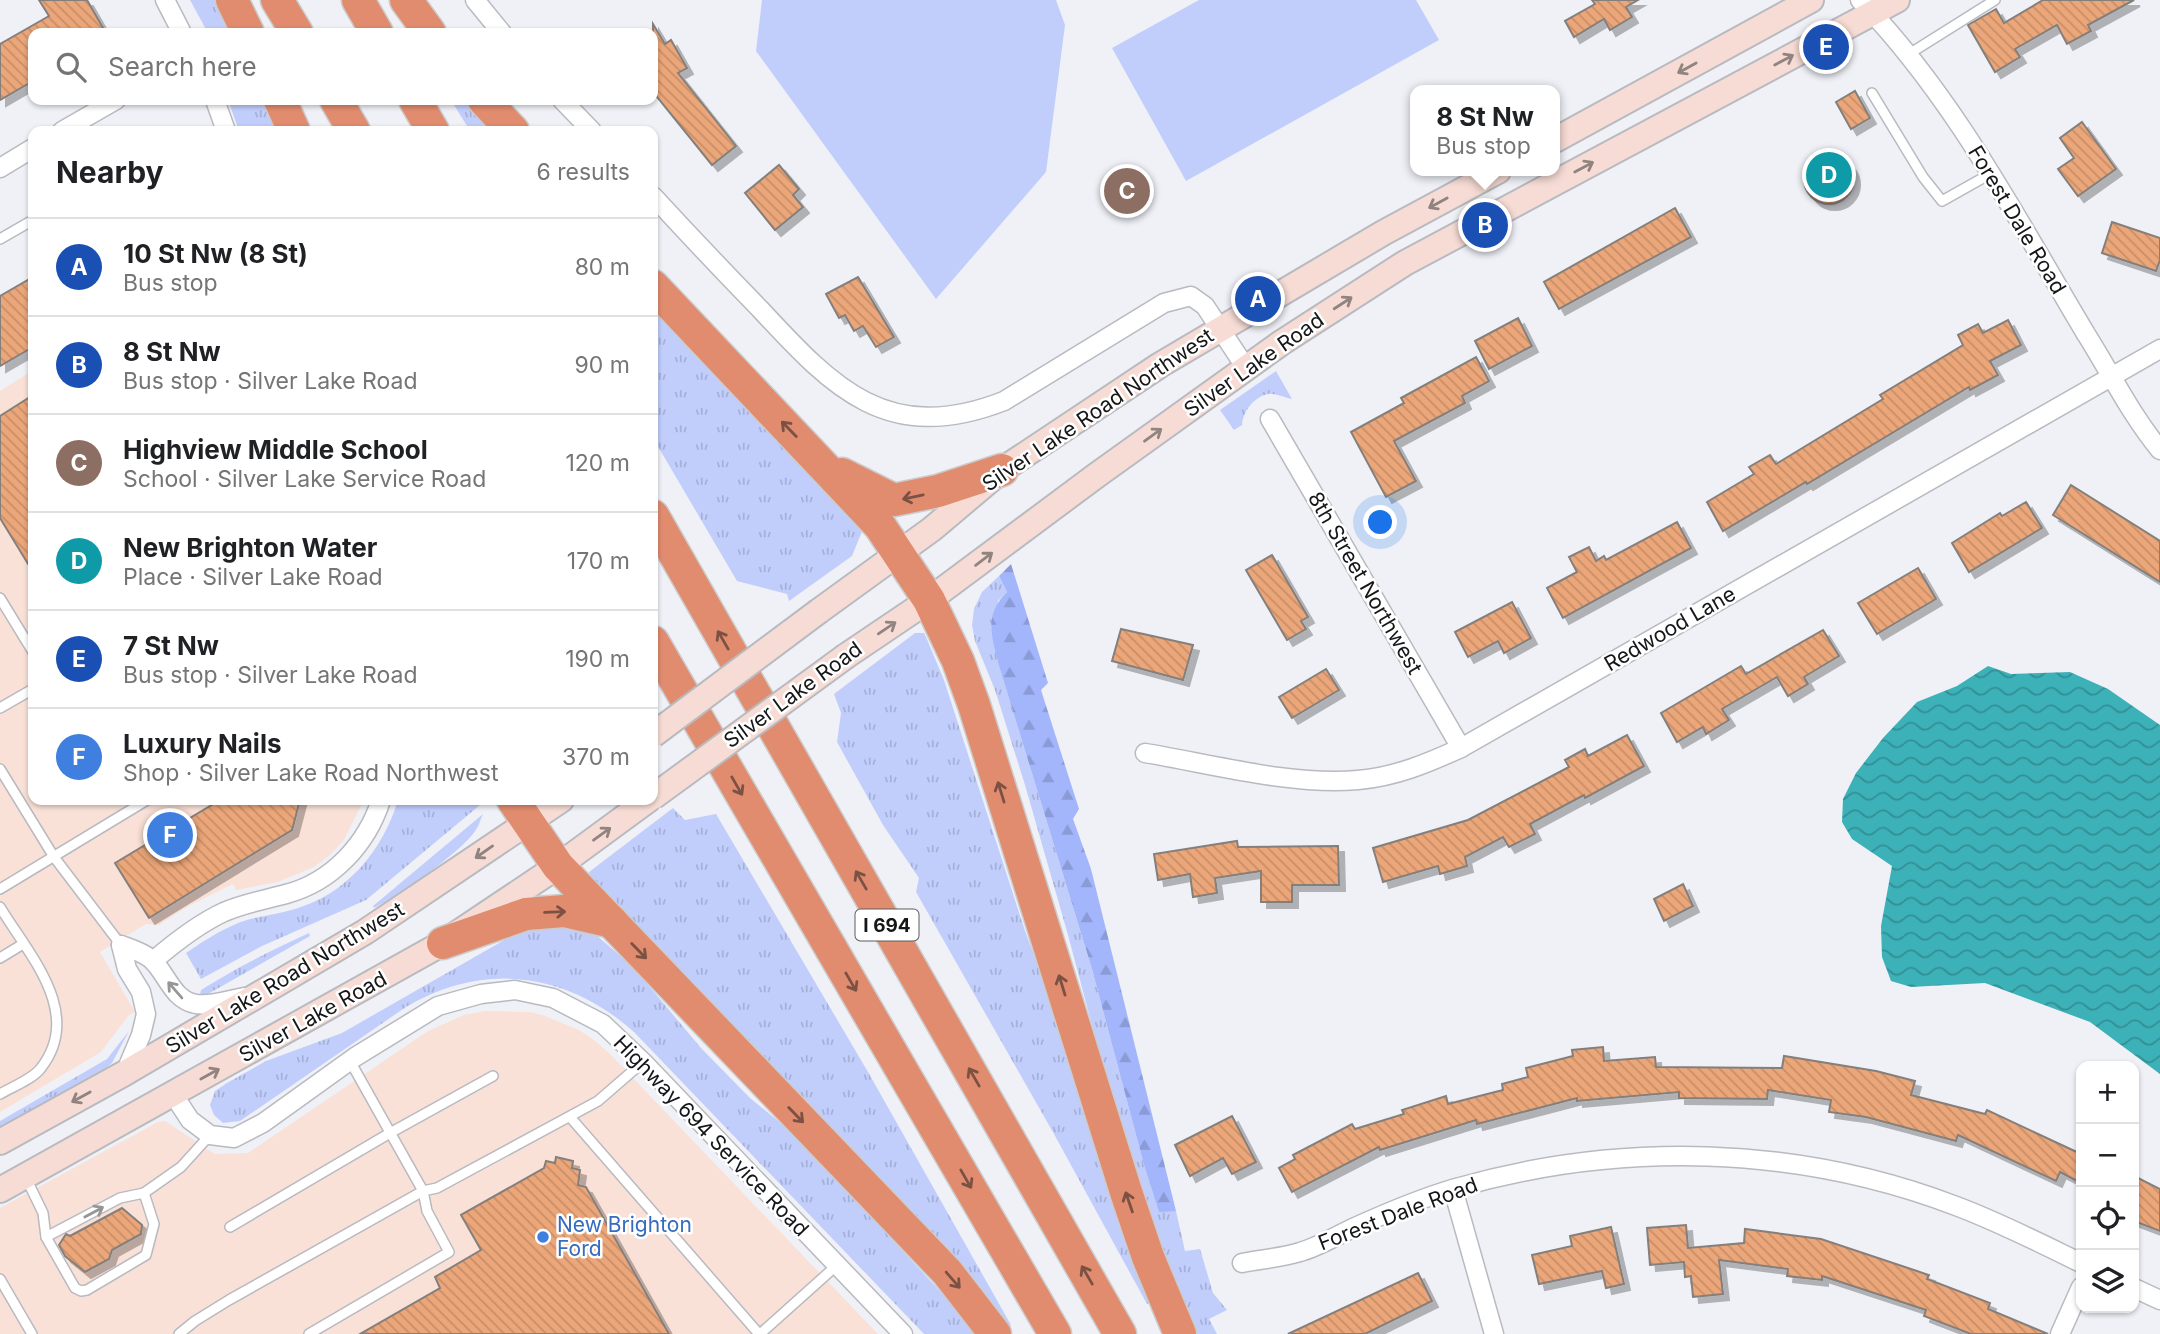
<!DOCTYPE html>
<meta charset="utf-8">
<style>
:root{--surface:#fff;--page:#f6f6f6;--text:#202124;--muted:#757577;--line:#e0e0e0;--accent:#584fc6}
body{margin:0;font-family:Inter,sans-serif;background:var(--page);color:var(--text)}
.controls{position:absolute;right:21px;bottom:21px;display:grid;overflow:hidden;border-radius:14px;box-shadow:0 2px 5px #0004}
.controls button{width:63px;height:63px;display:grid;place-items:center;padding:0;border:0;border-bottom:2px solid var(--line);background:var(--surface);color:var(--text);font:35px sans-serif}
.you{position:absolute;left:1381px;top:523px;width:24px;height:24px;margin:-18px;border:5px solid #fff;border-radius:50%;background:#1a73e8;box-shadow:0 0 0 10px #1a73e833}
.badge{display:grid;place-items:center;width:46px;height:46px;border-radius:50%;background:var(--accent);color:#fff;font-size:23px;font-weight:700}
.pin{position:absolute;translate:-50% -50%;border:4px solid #fff;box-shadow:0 2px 7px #0006}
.popup{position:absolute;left:1410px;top:85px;width:150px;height:91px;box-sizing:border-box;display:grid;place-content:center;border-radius:14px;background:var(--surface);filter:drop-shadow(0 2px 5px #0005);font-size:23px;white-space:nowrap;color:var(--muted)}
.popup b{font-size:26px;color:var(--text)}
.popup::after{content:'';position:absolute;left:50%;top:100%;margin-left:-14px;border:14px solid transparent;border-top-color:var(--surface)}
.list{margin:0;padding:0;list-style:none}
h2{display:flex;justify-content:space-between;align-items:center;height:91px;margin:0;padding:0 28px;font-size:30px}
h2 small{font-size:23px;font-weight:400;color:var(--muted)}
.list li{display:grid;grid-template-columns:46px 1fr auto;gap:21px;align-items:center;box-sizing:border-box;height:98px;padding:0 28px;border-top:2px solid var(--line)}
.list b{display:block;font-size:26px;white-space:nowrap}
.list p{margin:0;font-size:23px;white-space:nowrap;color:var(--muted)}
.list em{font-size:23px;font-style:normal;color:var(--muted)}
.icon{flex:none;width:38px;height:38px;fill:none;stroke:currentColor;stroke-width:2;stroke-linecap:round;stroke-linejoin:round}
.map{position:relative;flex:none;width:2160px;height:1334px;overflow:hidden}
.search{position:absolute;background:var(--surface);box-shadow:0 2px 5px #0004;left:28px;top:28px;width:630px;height:77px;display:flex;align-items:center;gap:18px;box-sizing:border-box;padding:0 24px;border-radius:14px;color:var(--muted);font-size:26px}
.panel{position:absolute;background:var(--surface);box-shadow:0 2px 5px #0004;left:28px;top:126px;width:630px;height:679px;border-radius:14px}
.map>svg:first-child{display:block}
.commercial{fill:#fae1d7}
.grass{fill:url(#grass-tufts)}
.forest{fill:url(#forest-firs)}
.pitch{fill:#c1cefc}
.water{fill:url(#water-waves)}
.building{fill:url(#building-back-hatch);stroke:#857f7c;stroke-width:2;filter:url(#shadow)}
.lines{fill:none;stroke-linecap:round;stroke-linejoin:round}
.lane-casing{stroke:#b8bac0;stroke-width:12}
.street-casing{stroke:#b8bac0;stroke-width:21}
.secondary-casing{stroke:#b8bac0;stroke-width:28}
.highway-casing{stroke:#ccc;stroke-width:35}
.lane{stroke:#fff;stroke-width:9}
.street{stroke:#fff;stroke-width:18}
.secondary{stroke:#f6dcd4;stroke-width:24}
.highway{stroke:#e18c6f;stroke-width:32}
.secondary-bridge-casing{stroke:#b8bac0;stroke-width:28;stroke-linecap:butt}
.secondary-bridge{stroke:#f6dcd4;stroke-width:24}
.oneway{stroke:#91837f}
.oneway2{stroke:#7b5144}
.oneway3{stroke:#969697}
.shop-dot{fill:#3f7fe0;stroke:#fff;stroke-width:2.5}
.labels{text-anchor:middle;stroke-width:5;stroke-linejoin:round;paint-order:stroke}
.shield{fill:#fff;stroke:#5b5c5d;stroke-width:2}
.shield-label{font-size:19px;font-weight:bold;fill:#151618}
.street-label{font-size:21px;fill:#151618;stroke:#fff}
.shop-label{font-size:21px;fill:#366cbe;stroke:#fff;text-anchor:start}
</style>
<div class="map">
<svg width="2160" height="1334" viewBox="0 0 2160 1334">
<defs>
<pattern id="grass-tufts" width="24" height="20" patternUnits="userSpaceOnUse" patternTransform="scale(1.75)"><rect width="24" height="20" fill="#c1cefc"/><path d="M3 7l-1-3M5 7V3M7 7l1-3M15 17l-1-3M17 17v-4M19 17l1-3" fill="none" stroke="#a5b0d7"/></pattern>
<pattern id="forest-firs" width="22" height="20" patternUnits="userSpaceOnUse" patternTransform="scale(1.75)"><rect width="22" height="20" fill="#a3b5fb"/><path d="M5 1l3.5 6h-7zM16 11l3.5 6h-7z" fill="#8b9bd6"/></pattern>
<pattern id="water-waves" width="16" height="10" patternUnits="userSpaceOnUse" patternTransform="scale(1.75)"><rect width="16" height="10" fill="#3db1b8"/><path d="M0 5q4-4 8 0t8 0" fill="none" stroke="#328f95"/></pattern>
<pattern id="building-back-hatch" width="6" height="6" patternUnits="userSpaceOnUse" patternTransform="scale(1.75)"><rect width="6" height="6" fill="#eba679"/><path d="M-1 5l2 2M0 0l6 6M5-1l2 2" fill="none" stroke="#c98e68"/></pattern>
<filter id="shadow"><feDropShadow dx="6" dy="6" stdDeviation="0" flood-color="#0004"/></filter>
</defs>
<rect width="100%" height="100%" fill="#eff1f7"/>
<g class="commercial">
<polygon points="33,370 33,800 364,800 344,840 330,855 314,867 278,882 236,890 233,884 187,907 159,925 146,924 100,952 135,1012 129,1015 101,1052 0,1112 0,391"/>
<polygon points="484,1011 530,1012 545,1016 579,1030 595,1041 609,1053 878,1334 0,1334 0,1208 158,1122 165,1121 215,1154 248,1153 428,1031 464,1015"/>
</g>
<g class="grass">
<polygon points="190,0 215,0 232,33 208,33"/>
<polygon points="228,100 268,100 282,131 239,131"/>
<polygon points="451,100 470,100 497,131 470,131"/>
<polygon points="653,306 863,529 852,556 789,601 787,594 737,581 653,438"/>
<path d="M1276 371 1292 399C1285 398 1275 393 1268 394 1254 397 1243 411 1242 425L1234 430 1220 410Z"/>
<polygon points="999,576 1007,592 998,601 1000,669 1092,969 1144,1165 1159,1211 1176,1211 1185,1251 1200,1249 1213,1293 1227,1310 1209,1319 1217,1334 1192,1334 1140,1206 1068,935 1025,785 995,690 975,641 972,625 974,609 982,592"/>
<polygon points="915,633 924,633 926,637 944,680 1025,931 1067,1042 1154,1301 1147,1304 1054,1134 916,892 919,878 883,825 837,742 841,713 834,694"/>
<path d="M398 800H484L485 805H480L366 900 262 946 201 979 186 953C202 942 219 931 238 923 256 916 276 915 295 909 347 894 383 850 398 800Z"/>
<polygon points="673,808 685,820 716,814 868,1072 1011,1325 1002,1332 592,882 589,872"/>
<path d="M483 814C480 821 478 828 473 834 455 856 400 895 374 908L373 906Z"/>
<path d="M558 923 595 934 633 967 701 1048 750 1098 795 1135 951 1303 975 1334H924L634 1032C567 972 484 961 406 1007L240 1121 223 1123 214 1115 210 1105 215 1091 227 1083 266 1061 342 1033 522 930Z"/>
<path d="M309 933 310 936 208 994 200 995 201 990C236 968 272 950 309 933Z"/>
<polygon points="129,1031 112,1063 107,1067 0,1128 0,1121 107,1059"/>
</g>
<path class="forest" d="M1011 564 1048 683 1041 690 1079 809 1073 819 1091 869 1176 1211 1159 1212 1144 1165 1092 969 1000 669C993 640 982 616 1007 592L999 576Z"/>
<g class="pitch">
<polygon points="762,0 1056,0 1065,25 1046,172 936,299 756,51"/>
<polygon points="1199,0 1416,0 1439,40 1186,181 1112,48"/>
</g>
<polygon class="water" points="1988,666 2011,674 2070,672 2108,689 2160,725 2160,1074 2090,1022 1985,983 1911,987 1891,981 1882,957 1881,926 1892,866 1852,839 1842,822 1843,799 1856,773 1883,738 1917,702 1957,686"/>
<g class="building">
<polygon points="39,0 87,0 106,33 33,33 33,81 0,100 0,44 49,16"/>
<polygon points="1592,0 1638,0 1626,7 1632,17 1610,30 1604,19 1574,37 1565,21 1595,4"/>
<polygon points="2043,0 2134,0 2088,25 2091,31 2067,44 2057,25 2015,49 2020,57 1995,72 1968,25 1996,9 2004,23"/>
<polygon points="653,24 665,44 671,40 687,68 678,73 736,146 712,165 653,92"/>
<polygon points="1855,91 1870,118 1851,129 1836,102"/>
<polygon points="2082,122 2116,169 2078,196 2058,169 2074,158 2060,138"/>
<circle cx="1829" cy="179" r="25"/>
<polygon points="779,165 799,189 793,195 803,207 775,230 745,193"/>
<polygon points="1675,208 1691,237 1559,309 1544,282"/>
<polygon points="2112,222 2160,238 2160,260 2156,271 2102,253"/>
<polygon points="33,277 33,347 0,366 0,296"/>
<polygon points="858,277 894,337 876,347 863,326 854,331 845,315 839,318 826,294"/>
<polygon points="1518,318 1532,346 1489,369 1475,341"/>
<polygon points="2008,320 2021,345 1990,361 1998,375 1970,390 1969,387 1807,484 1806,482 1723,531 1707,502 1754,474 1749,467 1770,455 1776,464 1883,399 1880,395 1963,345 1958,335 1978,324 1983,333"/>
<polygon points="1476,357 1489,381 1462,396 1465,403 1394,441 1416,481 1386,497 1351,432 1404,403 1401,398"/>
<polygon points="33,395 33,572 0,518 0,416"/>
<polygon points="2071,485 2160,541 2160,582 2053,515"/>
<polygon points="2026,502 2042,528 1969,572 1952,543 2000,513 2002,516"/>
<polygon points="1677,522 1691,548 1563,618 1547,588 1577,572 1569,557 1589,547 1596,561 1604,556 1606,560"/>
<polygon points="1272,555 1308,617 1301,621 1306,629 1287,640 1246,570"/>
<polygon points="1918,568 1936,599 1877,634 1858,603"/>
<polygon points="1512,602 1531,638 1504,653 1498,641 1468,657 1455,632"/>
<polygon points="1121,629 1193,645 1183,680 1112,661"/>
<polygon points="1823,630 1839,656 1804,677 1808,684 1788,696 1777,677 1722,709 1729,720 1706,734 1703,727 1677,742 1661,713 1741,666 1746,674"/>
<polygon points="1326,669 1339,690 1292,718 1279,697"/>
<polygon points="1627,735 1644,766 1585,798 1584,795 1530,824 1535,834 1509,847 1503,837 1465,857 1467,866 1440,874 1438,866 1383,882 1373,848 1468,820 1569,767 1565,760 1585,749 1588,756"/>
<polygon points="220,800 300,800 292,830 149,918 115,863"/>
<polygon points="1237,841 1238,847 1338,846 1339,885 1292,885 1292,902 1261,902 1261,871 1215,878 1217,893 1193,897 1190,874 1158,880 1154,854"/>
<polygon points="1683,884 1693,906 1664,921 1654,899"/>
<polygon points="1603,1047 1604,1061 1655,1057 1656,1067 1782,1068 1784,1056 1876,1071 1915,1081 1911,1095 1985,1114 1987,1110 2081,1154 2081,1183 2060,1172 2056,1181 1958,1135 1956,1141 1866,1117 1829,1112 1831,1100 1768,1090 1767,1099 1679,1098 1679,1092 1577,1101 1577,1098 1477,1124 1476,1120 1380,1150 1379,1147 1292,1192 1279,1168 1295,1159 1293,1155 1352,1124 1355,1129 1404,1114 1402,1110 1446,1096 1448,1104 1503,1090 1502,1084 1528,1077 1526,1068 1573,1056 1572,1050"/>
<polygon points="1232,1116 1256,1162 1232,1174 1223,1158 1190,1176 1175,1145"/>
<polygon points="556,1157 573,1161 572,1168 580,1170 578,1185 586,1187 669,1334 360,1334 440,1288 435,1277 481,1250 461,1215 544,1168 546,1161 555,1163"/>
<polygon points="2134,1176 2160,1189 2160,1231 2134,1221"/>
<polygon points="122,1208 142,1225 141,1234 112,1250 109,1259 85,1272 65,1256 59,1245 66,1234 70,1236"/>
<polygon points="1686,1225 1688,1248 1744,1243 1745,1229 1821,1239 1929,1275 1927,1279 1990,1303 1988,1309 2048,1334 1971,1334 1924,1316 1926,1310 1822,1276 1822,1280 1787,1276 1788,1269 1719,1260 1723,1294 1693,1297 1691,1276 1685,1277 1684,1262 1650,1265 1647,1228"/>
<polygon points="1611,1227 1624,1284 1606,1288 1602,1271 1539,1284 1532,1255 1572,1246 1570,1236"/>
<polygon points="1418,1273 1432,1301 1365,1334 1288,1334"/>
</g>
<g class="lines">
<defs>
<g id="lane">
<polyline points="1909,54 1995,0"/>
<polyline points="1872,93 1923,177 1942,201 1990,174"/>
<polyline points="0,239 33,220"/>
<polyline points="0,598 33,652"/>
<polyline points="0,708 33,689"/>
<polyline points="0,769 54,857 121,945"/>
<polyline points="0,889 147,800"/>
<path d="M0 907C29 955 84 1013 41 1068 33 1079 12 1087 0 1094"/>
<polyline points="0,958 23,944"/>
<polyline points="570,1117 759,1334"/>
<polyline points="26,1178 43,1213 46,1237 75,1288 81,1291 87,1290 146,1255 154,1224 144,1193 181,1167 210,1135"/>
<polyline points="230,1227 390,1133 493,1076"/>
<polyline points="46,1237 120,1198 144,1193"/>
<polyline points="0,1279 32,1334"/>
<polyline points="179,1334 195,1321 229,1300 423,1191 350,1061"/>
<polyline points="309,1334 449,1252 427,1211 423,1191 437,1188 598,1101 643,1062"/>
<polyline points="760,1334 836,1266"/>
</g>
<g id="street">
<polyline points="165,0 182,33"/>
<polyline points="475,0 502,33"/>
<path d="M1860 0C1954 97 2017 219 2086 334 2110 372 2131 415 2160 450"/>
<polyline points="215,100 226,131"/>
<polyline points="562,100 592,131"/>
<polyline points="62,131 116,100"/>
<polyline points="0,168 33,148"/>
<path d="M653 196C688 234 724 272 760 309 834 389 888 446 1004 401L1164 303 1191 296 1205 306 1246 368"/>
<polyline points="1270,419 1461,748"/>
<path d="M1145 753C1211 764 1292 786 1358 780 1395 777 1428 763 1461 748L2160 349"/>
<path d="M121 945C132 949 142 952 151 959 167 973 172 1000 196 1004 211 1006 229 1000 244 997"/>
<polyline points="121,945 127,969 141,992 146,1014 141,1035 125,1073"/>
<path d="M153 961C174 943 198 924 224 912 245 903 264 900 286 894 332 882 367 844 381 800"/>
<polyline points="173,1094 190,1120 210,1135 234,1138 263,1123 355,1057 438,1006 481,994 515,990 553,998 603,1024 643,1062 903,1334"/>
<polyline points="1453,1189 1494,1334"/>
<path d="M1242 1263C1261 1259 1281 1258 1300 1252 1318 1247 1336 1236 1353 1228 1386 1213 1421 1198 1456 1188 1620 1141 1796 1145 1956 1206 1999 1222 2040 1243 2081 1263"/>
<polyline points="2134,1288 2160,1300"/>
<polyline points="2060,1334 2081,1287"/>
</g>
<g id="secondary">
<polyline points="1555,140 1811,0"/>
<polyline points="819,611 932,529 1002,470 1160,365 1383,233 1498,171"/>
<polyline points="846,656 929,600 1097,475 1281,343 1405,263 1897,0"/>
<polyline points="0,1142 125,1073 365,932 561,800"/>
<polyline points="0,1190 443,943 558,866 648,800"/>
</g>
<g id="highway">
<polyline points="232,0 248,33"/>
<polyline points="277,0 297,33"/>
<polyline points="358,0 377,33"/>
<polyline points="406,0 430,33"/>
<polyline points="280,100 294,131"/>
<polyline points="336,100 354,131"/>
<polyline points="415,100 433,131"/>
<polyline points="484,100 513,131"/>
<polyline points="653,286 880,526 929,600 958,661 974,705 1126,1192 1148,1257 1180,1334"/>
<polyline points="842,474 894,500 938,491 1002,470"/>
<polyline points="653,516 1120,1334"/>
<polyline points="653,642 1055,1334"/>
<polyline points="513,800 558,866 947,1272 995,1334"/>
<polyline points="443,943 526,914 564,911 612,922"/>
</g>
</defs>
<use href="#lane" class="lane-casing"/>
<use href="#street" class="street-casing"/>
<use href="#secondary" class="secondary-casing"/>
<use href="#highway" class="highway-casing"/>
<use href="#lane" class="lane"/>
<use href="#street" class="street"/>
<use href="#secondary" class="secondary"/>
<use href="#highway" class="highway"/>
<defs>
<g id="secondary-bridge">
<polyline points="653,735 819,611"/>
<polyline points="653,797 846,656"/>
</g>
</defs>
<use href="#secondary-bridge" class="secondary-bridge-casing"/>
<use href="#secondary-bridge" class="secondary-bridge"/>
</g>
<defs><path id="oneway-shaft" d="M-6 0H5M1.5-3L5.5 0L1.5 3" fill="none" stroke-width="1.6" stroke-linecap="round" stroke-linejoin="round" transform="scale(1.75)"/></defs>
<g class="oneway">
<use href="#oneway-shaft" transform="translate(1784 60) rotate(-28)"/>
<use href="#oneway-shaft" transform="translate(1687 68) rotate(151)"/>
<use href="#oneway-shaft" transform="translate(1584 167) rotate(-28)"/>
<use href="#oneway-shaft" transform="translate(1438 203) rotate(151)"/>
<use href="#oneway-shaft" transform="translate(1343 303) rotate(-33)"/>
<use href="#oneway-shaft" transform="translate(1153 435) rotate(-36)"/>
<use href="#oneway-shaft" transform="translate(984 559) rotate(-37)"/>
<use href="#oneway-shaft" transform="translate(887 628) rotate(-34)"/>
<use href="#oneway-shaft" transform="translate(602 834) rotate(-36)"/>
<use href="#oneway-shaft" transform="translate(484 852) rotate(145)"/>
<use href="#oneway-shaft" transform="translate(210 1074) rotate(-29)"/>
<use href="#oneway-shaft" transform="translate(81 1097) rotate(151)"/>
</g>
<g class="oneway2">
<use href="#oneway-shaft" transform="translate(789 429) rotate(-134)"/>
<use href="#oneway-shaft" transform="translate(913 497) rotate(168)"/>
<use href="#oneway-shaft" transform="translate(723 640) rotate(-120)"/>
<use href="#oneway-shaft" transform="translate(737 786) rotate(60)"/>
<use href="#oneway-shaft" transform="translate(1001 792) rotate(-107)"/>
<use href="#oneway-shaft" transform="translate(861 880) rotate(-120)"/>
<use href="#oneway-shaft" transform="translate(555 912) rotate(-2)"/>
<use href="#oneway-shaft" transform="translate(639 951) rotate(46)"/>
<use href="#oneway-shaft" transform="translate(851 982) rotate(60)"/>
<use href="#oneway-shaft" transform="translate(1062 985) rotate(-107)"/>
<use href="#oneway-shaft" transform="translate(974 1077) rotate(-120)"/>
<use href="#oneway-shaft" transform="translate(796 1115) rotate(46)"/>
<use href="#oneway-shaft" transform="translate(966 1179) rotate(60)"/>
<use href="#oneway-shaft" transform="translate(1129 1202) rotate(-109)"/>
<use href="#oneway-shaft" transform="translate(1087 1275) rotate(-120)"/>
<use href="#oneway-shaft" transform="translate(953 1280) rotate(49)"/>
</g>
<g class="oneway3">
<use href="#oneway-shaft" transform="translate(175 990) rotate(-131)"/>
<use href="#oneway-shaft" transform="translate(94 1212) rotate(-28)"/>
</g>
<circle class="shop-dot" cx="543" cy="1237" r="7"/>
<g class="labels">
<rect class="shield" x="855.5" y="909.5" width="63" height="31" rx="5"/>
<g class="shield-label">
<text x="887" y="932">I 694</text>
</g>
<g class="street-label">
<text transform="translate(2017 220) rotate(59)" y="7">Forest Dale Road</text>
<text transform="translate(1254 365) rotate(-35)" y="7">Silver Lake Road</text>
<text transform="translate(1098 410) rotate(-34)" y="7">Silver Lake Road Northwest</text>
<text transform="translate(1365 583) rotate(60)" y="7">8th Street Northwest</text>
<text transform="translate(1670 629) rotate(-30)" y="7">Redwood Lane</text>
<text transform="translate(793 695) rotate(-36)" y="7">Silver Lake Road</text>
<text transform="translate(285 978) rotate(-31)" y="7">Silver Lake Road Northwest</text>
<text transform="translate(313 1017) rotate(-29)" y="7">Silver Lake Road</text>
<text transform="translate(711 1136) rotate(46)" y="7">Highway 694 Service Road</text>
<text transform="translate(1398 1214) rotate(-21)" y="7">Forest Dale Road</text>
</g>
<g class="shop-label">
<text x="557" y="1232">New Brighton<tspan x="557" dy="24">Ford</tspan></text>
</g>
</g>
</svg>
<div class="controls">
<button>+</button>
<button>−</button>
<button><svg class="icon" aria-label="locate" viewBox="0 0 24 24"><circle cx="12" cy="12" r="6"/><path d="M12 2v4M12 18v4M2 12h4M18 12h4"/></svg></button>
<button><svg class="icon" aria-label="layers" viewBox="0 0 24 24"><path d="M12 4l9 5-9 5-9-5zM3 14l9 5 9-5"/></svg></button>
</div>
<div class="you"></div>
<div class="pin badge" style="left:1258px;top:299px;background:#1a4fb4">A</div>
<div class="pin badge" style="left:1485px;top:225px;background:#1a4fb4">B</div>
<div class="popup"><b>8 St Nw</b>Bus stop</div>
<div class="pin badge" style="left:1127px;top:191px;background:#8d6e63">C</div>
<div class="pin badge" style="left:1829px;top:175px;background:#0f9aa8">D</div>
<div class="pin badge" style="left:1826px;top:47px;background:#1a4fb4">E</div>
<div class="pin badge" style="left:170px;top:835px;background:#3f7fe0">F</div>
<div class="search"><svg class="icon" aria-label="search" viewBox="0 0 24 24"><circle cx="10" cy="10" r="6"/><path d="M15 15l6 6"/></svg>Search here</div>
<section class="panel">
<h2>Nearby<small>6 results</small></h2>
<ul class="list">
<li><span class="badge" style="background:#1a4fb4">A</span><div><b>10 St Nw (8 St)</b><p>Bus stop</p></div><em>80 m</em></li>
<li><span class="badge" style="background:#1a4fb4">B</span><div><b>8 St Nw</b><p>Bus stop · Silver Lake Road</p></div><em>90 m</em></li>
<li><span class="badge" style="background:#8d6e63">C</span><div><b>Highview Middle School</b><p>School · Silver Lake Service Road</p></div><em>120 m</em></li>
<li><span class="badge" style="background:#0f9aa8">D</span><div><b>New Brighton Water</b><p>Place · Silver Lake Road</p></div><em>170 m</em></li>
<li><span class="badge" style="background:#1a4fb4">E</span><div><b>7 St Nw</b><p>Bus stop · Silver Lake Road</p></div><em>190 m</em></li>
<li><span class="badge" style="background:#3f7fe0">F</span><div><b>Luxury Nails</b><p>Shop · Silver Lake Road Northwest</p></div><em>370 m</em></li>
</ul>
</section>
</div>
